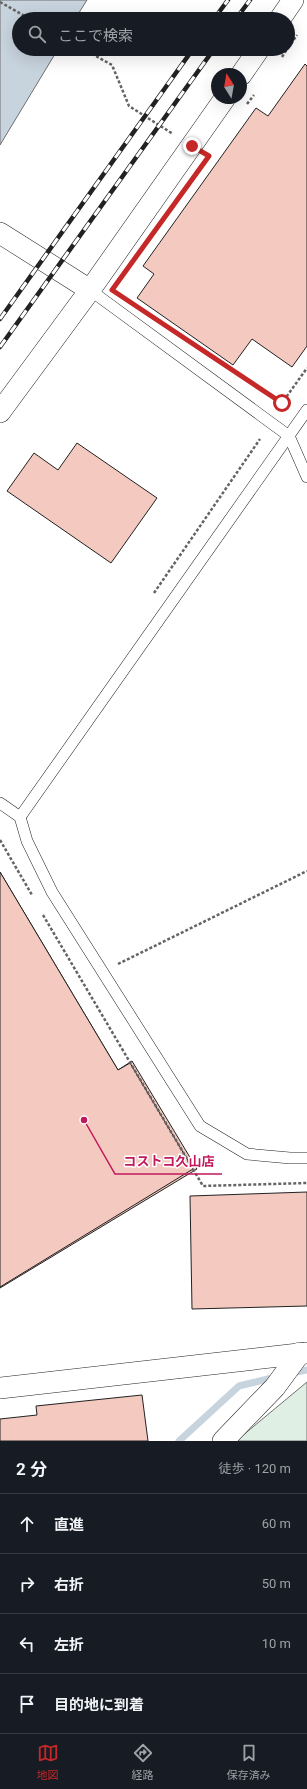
<!DOCTYPE html>
<html lang="ja">
<meta charset="utf-8">
<style>
:root{--surface:#171b24;--page:#20242c;--text:#f1f3f6;--muted:#9ea1a6;--line:#363941;--accent:#c62828}
body{margin:0;font-family:Roboto,"Noto Sans JP",sans-serif;background:var(--page);color:var(--text)}
.compass{position:absolute;left:211px;top:68px;width:36px;height:36px;border-radius:50%;background:var(--surface);box-shadow:0 4px 16px #0002;rotate:349deg}
.stop{position:absolute;width:12px;height:12px;margin:-9px;border:3px solid #c62828;border-radius:50%;background:#fff}
.stop.end{background:#c62828;border-color:#fff;box-shadow:0 1px 4px #0008}
.list{margin:0;padding:0;list-style:none}
h2{display:flex;justify-content:space-between;align-items:center;height:52px;margin:0;padding:0 16px;font-size:17px}
h2 small{font-size:13px;font-weight:400;color:var(--muted)}
.list li{display:grid;grid-template-columns:26px 1fr auto;gap:12px;align-items:center;box-sizing:border-box;height:60px;padding:0 16px;border-top:1px solid var(--line)}
.list b{display:block;font-size:15px;white-space:nowrap}
.list em{font-size:13px;font-style:normal;color:var(--muted)}
.icon{flex:none;width:22px;height:22px;fill:none;stroke:currentColor;stroke-width:2;stroke-linecap:round;stroke-linejoin:round}
.map{position:relative;flex:none;width:307px;height:1441px;overflow:hidden}
.search{position:absolute;background:var(--surface);box-shadow:0 4px 16px #0002;left:12px;right:12px;top:12px;height:44px;display:flex;align-items:center;gap:10px;box-sizing:border-box;padding:0 14px;border-radius:22px;color:var(--muted);font-size:15px}
.sheet{height:292px;background:var(--surface)}
nav{display:flex;justify-content:space-around;align-items:center;box-sizing:border-box;height:56px;border-top:1px solid var(--line);background:var(--surface);font-size:11px;color:var(--muted)}
nav a{display:grid;justify-items:center;gap:2px}
nav .on{color:var(--accent)}
.map>svg:first-child{display:block}
.green{fill:#e0efe3;stroke:#6f6f6f}
.water{fill:#c7d3dd;stroke:#6f6f6f}
.lines{fill:none;stroke-linecap:round;stroke-linejoin:round}
.stream{stroke:#c7d3dd;stroke-width:7}
.building{fill:#f3c9c0;stroke:#222}
.lane-casing{stroke:#222;stroke-width:12}
.street-casing{stroke:#222;stroke-width:22}
.path{stroke:#646464;stroke-width:2.5;stroke-dasharray:3 2;stroke-linecap:butt}
.lane{stroke:#fff;stroke-width:11}
.street{stroke:#fff;stroke-width:21}
.rail-casing{stroke:#222;stroke-width:4.5}
.rail{stroke:#fff;stroke-width:3;stroke-dasharray:9;stroke-linecap:butt}
.route{stroke:#c62828;stroke-width:5}
.leader{fill:none;stroke:#c2185b;stroke-width:1.5}
.callout-dot{fill:#c2185b;stroke:#fff;stroke-width:1.5}
.callout-label{font-size:13px;text-anchor:middle;font-weight:bold;fill:#c2185b;stroke:#fff;stroke-width:3;stroke-linejoin:round;paint-order:stroke}
</style>
<div class="map">
<svg width="307" height="1441" viewBox="0 0 307 1441">
<rect width="100%" height="100%" fill="#fff"/>
<polygon class="green" points="307,1382 307,1441 236,1441"/>
<polygon class="water" points="0,0 87,0 75,19 19,19 19,49 58,49 0,145"/>
<g class="lines">
<g class="stream">
<polyline points="292,1373 307,1370"/>
<polyline points="179,1441 239,1386 276,1377"/>
</g>
</g>
<g class="building">
<polygon points="305,64 307,66 307,346 292,367 252,339 233,365 137,298 154,274 143,266 256,108 268,116"/>
<polygon points="77,443 157,498 111,563 7,491 34,453 58,470"/>
<polygon points="0,872 118,1070 132,1061 197,1169 0,1288"/>
<polygon points="0,872 118,1070 130,1063 193,1169 0,1287"/>
<polygon points="307,1192 307,1306 192,1309 190,1196"/>
<polygon points="142,1395 148,1441 0,1441 0,1419 37,1415 36,1406"/>
</g>
<g class="lines">
<defs>
<g id="lane">
<polyline points="90,290 289,436 307,477"/>
<polyline points="0,803 20,817 27,841 52,892 200,1126 247,1154 290,1158 307,1158"/>
<polyline points="20,817 307,410"/>
</g>
<g id="street">
<polyline points="280,19 293,0"/>
<polyline points="241,75 259,49"/>
<polyline points="0,233 90,290"/>
<polyline points="0,412 90,290 225,98"/>
<polyline points="0,1388 307,1353"/>
<polyline points="223,1441 275,1387 300,1353"/>
</g>
</defs>
<use href="#lane" class="lane-casing"/>
<use href="#street" class="street-casing"/>
<g class="path">
<polyline points="0,2 30,19"/>
<polyline points="288,48 297,35"/>
<polyline points="83,49 112,65 129,106 173,134"/>
<polyline points="282,57 287,49"/>
<polyline points="247,104 254,95"/>
<polyline points="226,366 282,403 307,368"/>
<polyline points="154,593 260,439"/>
<polyline points="0,840 32,895"/>
<polyline points="43,915 203,1186 307,1183"/>
<polyline points="118,964 307,871"/>
</g>
<use href="#lane" class="lane"/>
<use href="#street" class="street"/>
<defs>
<g id="rail">
<polyline points="214,19 228,0"/>
<polyline points="236,19 250,0"/>
<polyline points="0,319 193,49"/>
<polyline points="0,347 214,49"/>
</g>
</defs>
<use href="#rail" class="rail-casing"/>
<use href="#rail" class="rail"/>
</g>
<g class="lines">
<polyline class="route" points="192,146 209,156 112,290 282,403"/>
</g>
<path class="leader" d="M84 1120L115 1174H222"/>
<circle class="callout-dot" cx="84" cy="1120" r="4"/>
<g class="callout-label">
<text x="169" y="1166">コストコ久山店</text>
</g>
</svg>
<svg class="compass" viewBox="-18 -18 36 36"><path d="M0-13l5 13h-10z" fill="#e53935"/><path d="M0 13l5-13h-10z" fill="#9ea1a6"/></svg>
<div class="stop" style="left:282px;top:403px"></div>
<div class="stop end" style="left:192px;top:146px"></div>
<div class="search"><svg class="icon" aria-label="search" viewBox="0 0 24 24"><circle cx="10" cy="10" r="6"/><path d="M15 15l6 6"/></svg>ここで検索</div>
</div>
<section class="sheet">
<h2>2 分<small>徒歩 · 120 m</small></h2>
<ul class="list">
<li><svg class="icon" aria-label="ahead" viewBox="0 0 24 24"><path d="M12 20V5M6 11l6-6 6 6"/></svg><div><b>直進</b></div><em>60 m</em></li>
<li><svg class="icon" aria-label="right" viewBox="0 0 24 24"><path d="M7 20v-9h11M14 6l5 5-5 5"/></svg><div><b>右折</b></div><em>50 m</em></li>
<li><svg class="icon" aria-label="left" viewBox="0 0 24 24"><path d="M17 20v-9H6M10 6l-5 5 5 5"/></svg><div><b>左折</b></div><em>10 m</em></li>
<li><svg class="icon" aria-label="arrive" viewBox="0 0 24 24"><path d="M6 21V4h12l-3 4 3 4H6"/></svg><div><b>目的地に到着</b></div></li>
</ul>
</section>
<nav>
<a class="on"><svg class="icon" aria-label="map" viewBox="0 0 24 24"><path d="M3 6l6-2 6 2 6-2v14l-6 2-6-2-6 2zM9 4v14M15 6v14"/></svg>地図</a>
<a><svg class="icon" aria-label="directions" viewBox="0 0 24 24"><path d="M12 3l9 9-9 9-9-9zM9 14v-3h6M13 9l2 2-2 2"/></svg>経路</a>
<a><svg class="icon" aria-label="saved" viewBox="0 0 24 24"><path d="M7 4h10v16l-5-4-5 4z"/></svg>保存済み</a>
</nav>
